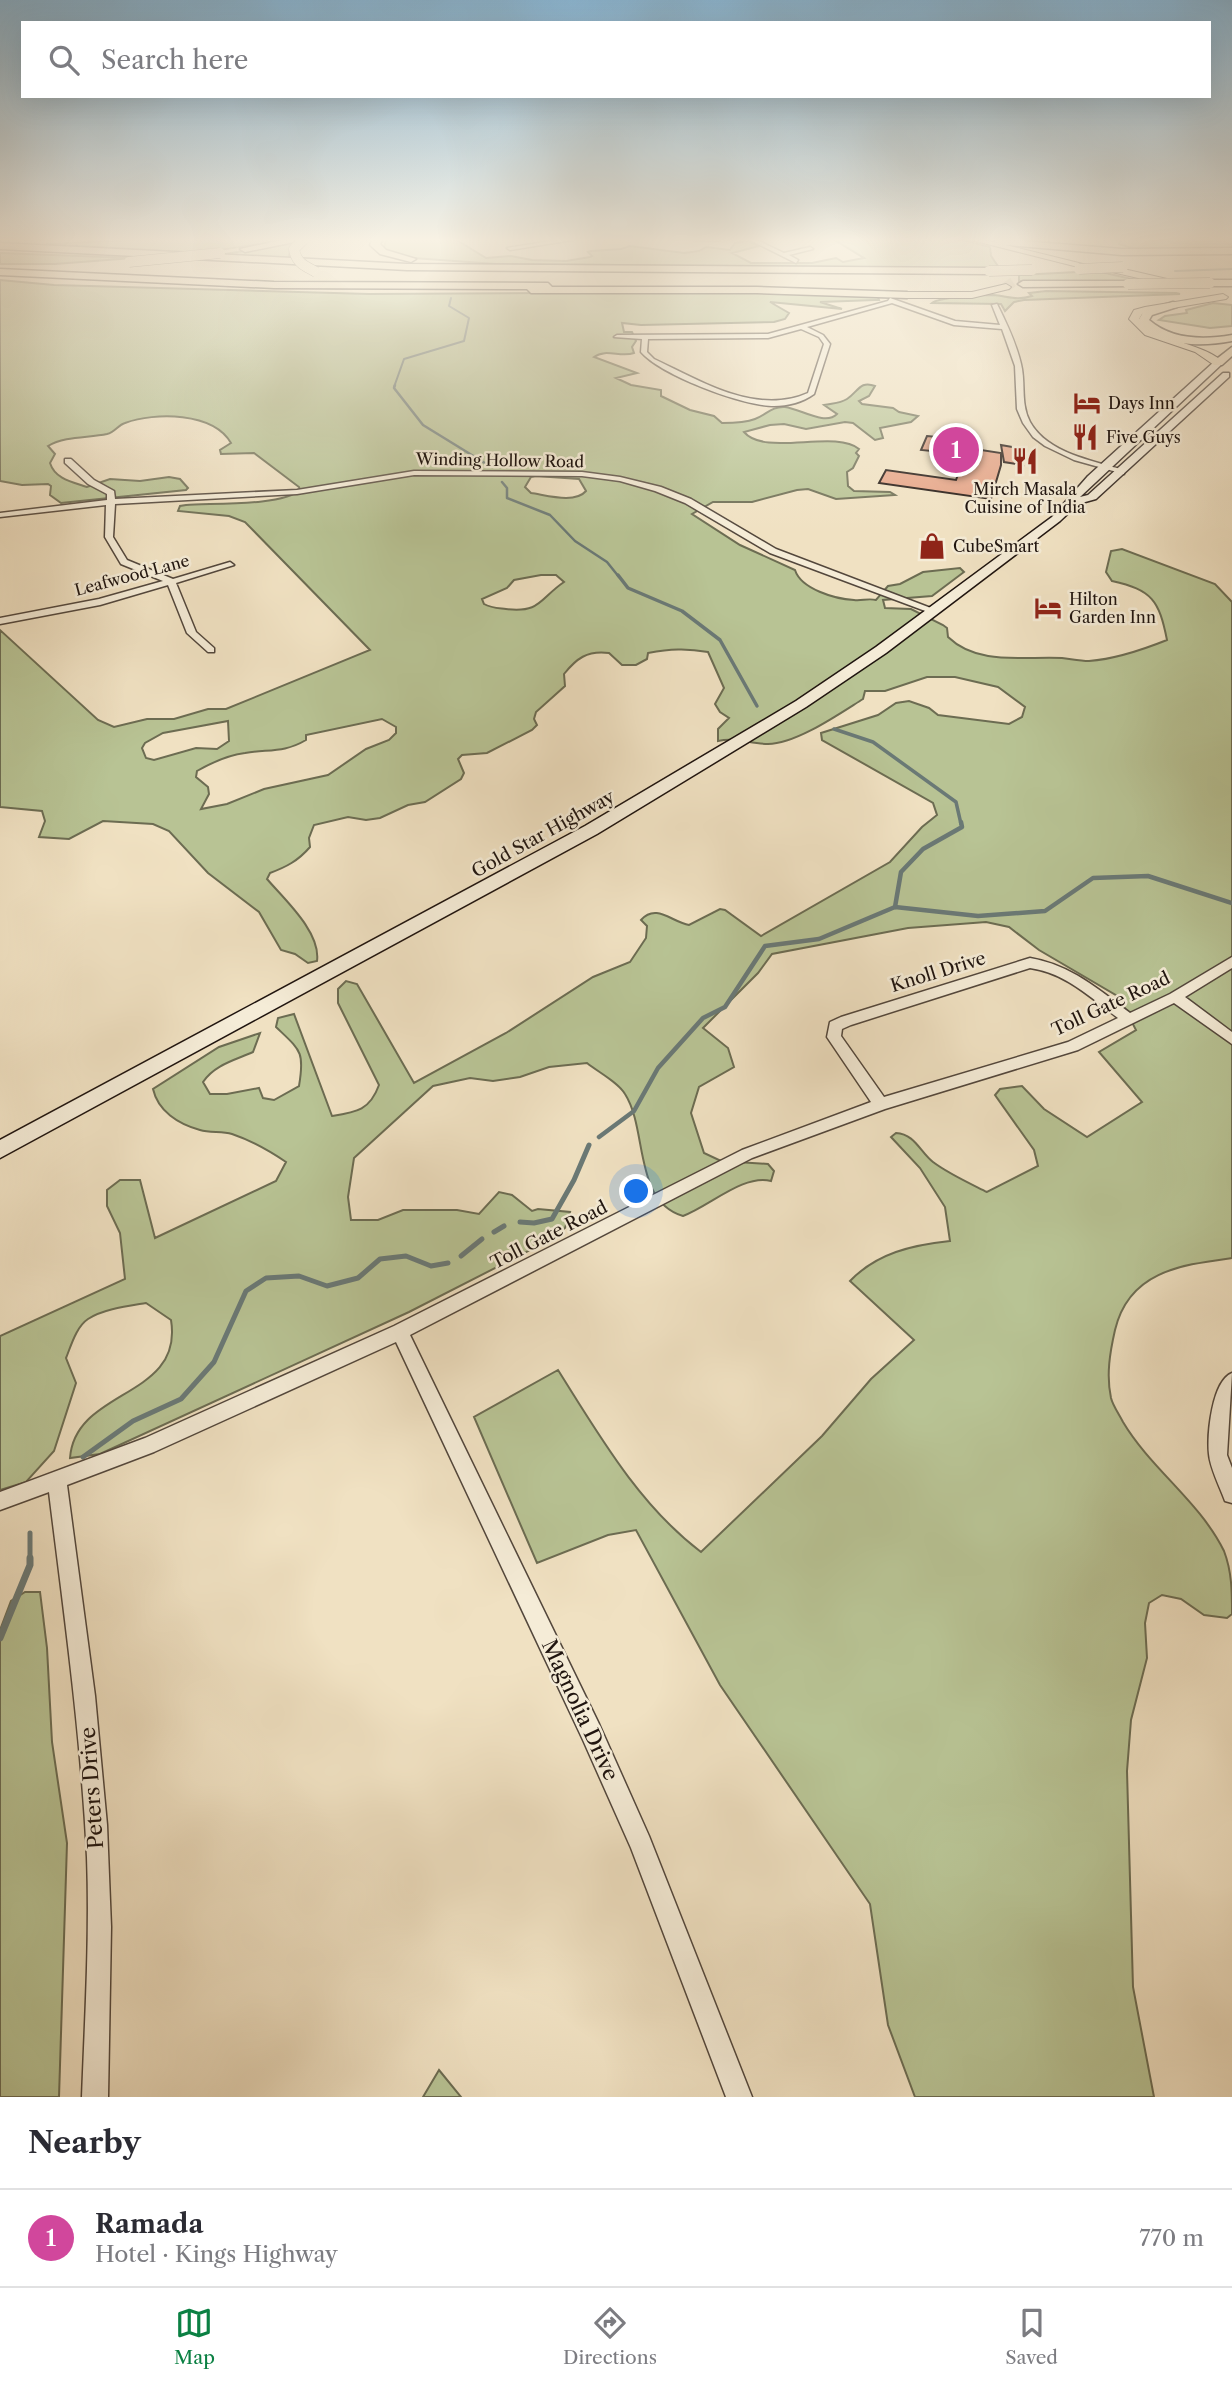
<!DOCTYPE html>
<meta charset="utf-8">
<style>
:root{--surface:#fff;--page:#f7f7f7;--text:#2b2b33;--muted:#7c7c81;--line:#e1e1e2;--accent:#0b8043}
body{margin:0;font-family:"Libre Caslon Text",serif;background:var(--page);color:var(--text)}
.you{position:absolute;left:637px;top:1192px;width:24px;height:24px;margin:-18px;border:5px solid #fff;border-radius:50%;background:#1a73e8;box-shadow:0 0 0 10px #1a73e833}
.badge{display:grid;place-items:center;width:46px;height:46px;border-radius:50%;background:var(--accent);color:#fff;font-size:23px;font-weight:700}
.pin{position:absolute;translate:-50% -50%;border:4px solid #fff;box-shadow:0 2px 7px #0006}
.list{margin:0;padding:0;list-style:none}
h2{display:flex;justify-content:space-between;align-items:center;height:91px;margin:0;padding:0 28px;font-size:30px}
h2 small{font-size:23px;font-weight:400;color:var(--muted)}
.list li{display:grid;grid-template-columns:46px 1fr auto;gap:21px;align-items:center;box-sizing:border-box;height:98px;padding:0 28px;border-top:2px solid var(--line)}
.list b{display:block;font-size:26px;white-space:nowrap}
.list p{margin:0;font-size:23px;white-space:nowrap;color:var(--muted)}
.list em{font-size:23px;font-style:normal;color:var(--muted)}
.icon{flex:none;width:38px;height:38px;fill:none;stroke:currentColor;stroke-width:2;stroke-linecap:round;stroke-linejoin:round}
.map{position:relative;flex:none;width:1232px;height:2097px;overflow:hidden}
.search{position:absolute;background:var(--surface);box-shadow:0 7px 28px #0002;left:21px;right:21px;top:21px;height:77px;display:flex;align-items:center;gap:18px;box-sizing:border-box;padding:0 24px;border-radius:0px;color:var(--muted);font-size:26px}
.sheet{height:189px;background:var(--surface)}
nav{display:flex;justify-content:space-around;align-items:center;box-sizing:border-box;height:98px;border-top:2px solid var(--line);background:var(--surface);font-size:19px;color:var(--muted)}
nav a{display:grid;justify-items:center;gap:4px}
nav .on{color:var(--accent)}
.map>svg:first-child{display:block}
.green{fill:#b8c394;stroke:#6c6c52;stroke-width:2;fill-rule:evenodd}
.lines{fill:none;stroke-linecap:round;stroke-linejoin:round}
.stream-far5{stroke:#6a7976;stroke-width:2}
.stream-far4{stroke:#6a7976;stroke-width:2.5}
.stream-far3{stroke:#6a7976;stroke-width:3.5}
.stream-far2{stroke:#6a7976;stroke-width:4.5}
.stream-far1{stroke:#6a7976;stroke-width:5}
.stream{stroke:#6a7976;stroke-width:7}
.building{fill:#e6a487;stroke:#1f140f;stroke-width:2}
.trunk-tunnel{stroke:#d1c2a7;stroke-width:10;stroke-dasharray:10 5;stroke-linecap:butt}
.minor-casing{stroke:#53473c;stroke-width:3}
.secondary-casing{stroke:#1f140f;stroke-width:3}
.trunk-casing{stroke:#1f140f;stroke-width:2}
.motorway-casing{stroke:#1f140f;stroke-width:3}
.minor{fill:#f5ecd7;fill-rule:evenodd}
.secondary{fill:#f5ecd7;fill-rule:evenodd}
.trunk{fill:#f0e1c2;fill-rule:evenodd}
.motorway{fill:#f0e1c2;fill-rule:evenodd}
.motorway-bridge-casing{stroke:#1f140f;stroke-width:11;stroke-linecap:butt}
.motorway-bridge{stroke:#f0e1c2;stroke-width:10}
.labels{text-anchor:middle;stroke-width:5;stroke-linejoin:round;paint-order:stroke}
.far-poi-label{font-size:16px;fill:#1f140f;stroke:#f5ecd7;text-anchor:start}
.far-street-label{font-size:16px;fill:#1f140f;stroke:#f5ecd7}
.street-label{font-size:18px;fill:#1f140f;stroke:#f5ecd7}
.near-street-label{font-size:21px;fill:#1f140f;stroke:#f5ecd7}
</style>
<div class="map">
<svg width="1232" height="2097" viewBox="0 0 1232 2097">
<rect width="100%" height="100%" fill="#f0e1c2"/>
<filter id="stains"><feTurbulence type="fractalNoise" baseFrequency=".00286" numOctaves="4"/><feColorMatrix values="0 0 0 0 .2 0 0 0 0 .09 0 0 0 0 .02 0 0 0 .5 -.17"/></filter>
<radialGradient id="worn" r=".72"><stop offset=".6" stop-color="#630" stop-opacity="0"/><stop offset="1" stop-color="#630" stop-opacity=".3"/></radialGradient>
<g class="green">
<polygon points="155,239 294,239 199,253 46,244"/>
<polygon points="386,239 455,239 486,258 511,256 532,260 566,261 590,257 592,256 588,252 591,251 621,249 630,246 684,253 699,251 706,247 730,250 735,243 748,241 759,246 732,253 751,263 812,263 836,258 843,262 864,258 833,239 958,239 990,247 991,256 998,266 994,268 496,264 413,258 390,253 384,248"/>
<path d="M1120 239C1158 239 1194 243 1232 240V249L1139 250 1119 244Z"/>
<polygon points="294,243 290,248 289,258 219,255"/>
<polygon points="0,253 133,258 55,264 0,264"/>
<polygon points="1097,271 1140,281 1019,281 1019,275"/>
<path d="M0 280 54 285 369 294 743 292 878 297 879 300H875L820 302 842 309 770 302 789 313 785 319 774 322 641 325 622 323 624 332H632L636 341 632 347 634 353C621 358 606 348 594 357L637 373 616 378 631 385 661 390V396L690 410 714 416 722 423C733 423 745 423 755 419 766 415 772 406 785 407 801 409 825 426 837 414L824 405C832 403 839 404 847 399 858 392 860 380 875 386L869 396 859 401 862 404 893 408 899 412 918 416 911 422 880 428 883 438 875 440 853 423 845 422 806 429 784 424 770 425 744 432C765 457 835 429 859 449L856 453 859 456 853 468 847 472 848 486 854 491 890 492 895 495 836 499 808 489 797 490 752 502H713L692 514 740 545 795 570C801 589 835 599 854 600 862 601 868 598 876 600L888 586 900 584 923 572 960 568 964 572 932 596 883 600 885 608 911 609 943 625 947 628 948 637C978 666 1024 656 1062 658 1071 659 1080 661 1089 661 1116 659 1142 650 1167 640 1159 600 1152 590 1112 581L1106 572 1111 551 1122 549 1215 584 1232 602V1258C1181 1265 1129 1271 1115 1330 1110 1352 1106 1375 1111 1398 1113 1406 1119 1414 1123 1422 1151 1469 1200 1502 1224 1551 1232 1572 1232 1592 1232 1614L1227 1618 1204 1615 1181 1599 1162 1595 1149 1603 1145 1623 1147 1658 1131 1720 1127 1771 1133 1987 1154 2097H915L888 2025 870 1904 720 1685 636 1530 608 1535 537 1563 474 1417 558 1370C599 1435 639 1505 701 1552L822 1436 871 1379 914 1340 850 1281C877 1253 912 1245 950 1241L945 1207 920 1168 891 1137 896 1133C915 1134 920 1152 933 1162 949 1174 969 1183 987 1192L1038 1166 1034 1150 995 1095 1000 1089 1022 1086 1044 1109 1087 1137 1142 1102 1099 1052 1136 1030 1119 997 1039 950 1009 927 986 922 908 928 772 954 758 973 703 1028 728 1048 734 1067 699 1087 691 1113 704 1153 721 1161 768 1164 774 1171 771 1181C743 1174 710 1206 683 1216 633 1201 648 1130 625 1094 618 1082 598 1072 587 1063L549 1067 520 1077 493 1081 470 1078 433 1086 354 1158 348 1197 351 1220H378L403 1210H457L479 1214 499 1192 512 1195 532 1211 538 1209 570 1212 565 1228 544 1243 409 1312 100 1454 70 1458C75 1388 184 1399 171 1320L146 1303C128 1306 103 1309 88 1319 76 1327 71 1346 66 1358L76 1383 54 1451 26 1482 0 1490V1336L125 1279 120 1233 107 1206V1190L120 1180H140L155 1238 276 1181 286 1162C271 1152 250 1140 232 1134 222 1131 210 1133 200 1130 178 1124 158 1111 153 1089L219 1047 260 1033 253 1052C235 1060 214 1065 203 1082L210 1094H227L259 1088 263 1098 274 1100 299 1086C305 1051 300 1050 276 1027L278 1018 294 1014 332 1116C357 1112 370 1110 379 1085L338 1003V989L346 981 357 984 414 1083 506 1033 593 977 630 962 646 938 647 926 641 920C656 903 672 922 689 925L720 909 725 910 761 936 890 862 922 827 937 815 933 803 822 740 821 733 878 715 896 703 909 701 929 708 938 715 1009 724 1022 717 1025 707 998 687 955 677H927L885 691H865L863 699C839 714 796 744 768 744 750 744 736 737 718 741V729L729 718 720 712 715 704 724 688 708 652C686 648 670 649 648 653L647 659 636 665H622L609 653C587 650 576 659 564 674L565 686 536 712 534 719 537 725 532 730 487 753 462 755 458 759 464 773 461 779 425 802 408 805 380 818 366 820 348 817 314 825 309 838 310 847C298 861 286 867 270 873L267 879C284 899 321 932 317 961L308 963 295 954 281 950 259 912 208 873 169 831 153 824 103 821 69 839 39 837 45 821 42 811 0 807V630L98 720 114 727 147 719H174L208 709H226L370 650 245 522 229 516 178 511 180 506 186 505C211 503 283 506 300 490L299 487 254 453 221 454 220 450 231 443C213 412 155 412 125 423 118 425 115 432 107 434 88 438 65 436 48 446L55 454 50 463C55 479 72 482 87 487L110 479 140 481 169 477 180 479 188 488 186 490 61 503 50 495 51 486 48 484 22 485 0 481ZM536 476 579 479 586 491C575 504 546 495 531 493L525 487 531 477ZM541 575H556L564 582C539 599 541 613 506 609 498 608 491 608 484 604L482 599 507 588 514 580ZM382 719 396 727V733L389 740 366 749 328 775 264 789 227 804 201 809 209 794 208 787 196 777 197 771C211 763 228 755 245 753 269 749 284 753 306 740V735ZM228 721 229 741 217 749 196 748 154 760 146 758 142 748 145 743 163 733Z"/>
<path d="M1046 291 1176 293 1180 294 1024 300 1014 302 1005 311 1001 304 932 303C939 297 981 295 993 295 1008 296 1016 301 1032 296L1029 293Z"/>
<polygon points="1213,303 1232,305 1232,326 1210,328 1159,320 1165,316 1187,313 1186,310"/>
<polygon points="25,1592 40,1592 47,1648 52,1742 67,1843 59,2097 0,2097 0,1630 11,1601"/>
<polygon points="439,2070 461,2097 423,2097"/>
</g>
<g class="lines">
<g class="stream-far5">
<polyline points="1162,239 1174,243 1232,244"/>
<polyline points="1175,271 1232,269"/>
<polyline points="394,387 404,359 464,341 469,318 449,306 451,298"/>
</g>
<g class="stream-far4">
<polyline points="395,385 394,388 423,425 488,465"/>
<polyline points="502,482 507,488 507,498 550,515 575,541 607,562 619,577"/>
</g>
<g class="stream-far3">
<polyline points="618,575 628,588 682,611 720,640 757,706"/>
<polyline points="834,729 873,742 956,802 961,824"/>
</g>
<g class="stream-far2">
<polyline points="895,907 901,872 923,849 962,827 961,822"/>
<polyline points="599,1137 634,1111 658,1068 703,1018 725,1007 765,946 819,939 895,907 978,916 1045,911 1093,878 1148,876 1232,903"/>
</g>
<g class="stream-far1">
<polyline points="520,1222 534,1223 552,1219 574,1180 589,1145"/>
<polyline points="494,1232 504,1226"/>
<polyline points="461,1256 482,1239"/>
<polyline points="83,1457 133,1421 181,1399 214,1362 246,1291 266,1278 299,1276 327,1286 358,1278 380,1259 406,1256 431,1266 448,1263"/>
<polyline points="30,1533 30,1559"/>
</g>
<polyline class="stream" points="0,1638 30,1565 30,1558"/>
</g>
<g class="building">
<polygon points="927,436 948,438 942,452 921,450"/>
<polygon points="1001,445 1018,448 1023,465 1004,462"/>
<polygon points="968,448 1001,453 1001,465 991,499 879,483 886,470 956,480"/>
</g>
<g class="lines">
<polyline class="trunk-tunnel" points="1006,287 1013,282"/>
<defs>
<g id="minor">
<polygon points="564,239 579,239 510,250 507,248"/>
<polygon points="672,239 722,239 719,241"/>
<polygon points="748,239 755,239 784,253 810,247 813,249 789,255 798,260 796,263"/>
<path d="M890 298 955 321 1000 325 992 305 997 304C1007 324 1018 347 1022 369 1025 387 1021 405 1030 422 1047 453 1093 461 1124 470V474L1074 460 1045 446 1033 437 1023 423 1017 409 1015 366 1002 329 954 325 892 303 807 327 823 335 830 344 814 394C803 402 788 406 774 406 742 406 661 375 641 352L642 339 614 337 617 335 768 334 888 301ZM801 329 819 337 824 344 808 393C756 416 701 381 654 359L647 352 648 339 768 338Z"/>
<polygon points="65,459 71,459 94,480 114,491 115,499 297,490 414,471 582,472 620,477 661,487 691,499 776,549 936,610 928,612 770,553 685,503 655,491 620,481 582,476 414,475 297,494 115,504 113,537 127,560 173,579 230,562 234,565 176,583 196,632 214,648 214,652 208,652 187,633 168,585 100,605 0,624 0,618 99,599 163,581 121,564 105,537 106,505 0,517 0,513 107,500 107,494 88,484 65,463"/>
<path d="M1232 957V968L1185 997 1232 1032V1044L1174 1003 1078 1050 885 1109 752 1158 410 1335 599 1724 649 1836 752 2097H726L631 1848 583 1740 396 1342 154 1452 67 1485 95 1696 107 1825 111 1927 108 2097H82C85 2017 90 1937 87 1857 81 1735 64 1613 49 1492L0 1510V1492L145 1438 394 1326 742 1150 871 1102 827 1037 830 1022 841 1017 1030 958C1071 965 1098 989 1130 1013L1170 994ZM1030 968C1066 973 1091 998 1118 1018L1068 1042 884 1097 841 1036 842 1029 851 1025Z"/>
<path d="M1232 1373 1227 1455 1232 1468V1503L1225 1501C1220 1487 1210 1468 1209 1454 1207 1434 1212 1381 1232 1373Z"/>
</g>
<polygon id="secondary" points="1215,361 1223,363 1080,497 1088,495 1223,373 1229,373 1229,377 1096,499 1078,504 1060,521 886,653 806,707 686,780 597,834 0,1158 0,1140 585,826 796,701 876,647 1052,517 1088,476"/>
<g id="trunk">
<polygon points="967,239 982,239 1091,266 1086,269"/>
<polygon points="1115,267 1167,279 1169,281 1164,284 1112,272 1112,268"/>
<polygon points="1006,284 1011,287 1009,289 972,298 907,298 902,295 907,292 972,292"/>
<path d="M1223 294 1228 297 1226 299 1149 312 1142 314 1139 319C1158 343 1198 341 1222 361V365H1214L1195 352 1145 335 1129 319 1134 310 1145 307Z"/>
</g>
<g id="motorway">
<polygon points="287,239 309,239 245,252 240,249"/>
<polygon points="373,239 383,239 380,244 386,250 416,259 411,262 380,254 370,245"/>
<polygon points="998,239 1122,249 1232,248 1232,254 1122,255 995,244 995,240"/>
<polygon points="0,243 407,264 989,268 994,271 989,274 407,270 0,249"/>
<polygon points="0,269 274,282 548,283 552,287 757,287 907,292 912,295 907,298 757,293 531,293 527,289 274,288 0,275"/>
<polygon points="1232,280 1232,286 1210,286 1205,283 1210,280"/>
<polygon points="1128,281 1132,282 1132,286 1023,287 1018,284 1023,281"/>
<path d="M1173 302 1177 303V307L1152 315 1149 320C1172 340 1204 340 1232 335V341C1201 347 1160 347 1138 321L1144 311Z"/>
<polygon points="1232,347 1232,356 1222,365 1214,365 1214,361"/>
</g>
</defs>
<use href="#minor" class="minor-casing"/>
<use href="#secondary" class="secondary-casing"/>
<use href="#trunk" class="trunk-casing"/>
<use href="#motorway" class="motorway-casing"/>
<use href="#minor" class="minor"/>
<use href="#secondary" class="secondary"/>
<use href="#trunk" class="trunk"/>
<use href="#motorway" class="motorway"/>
<defs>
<g id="motorway-bridge">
<path d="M304 239 294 249C296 263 305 266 316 272"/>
<polyline points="129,262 220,253"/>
<polyline points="1079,269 1123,267"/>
<polyline points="989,271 1032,270"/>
<polyline points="1128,284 1210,283"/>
</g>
</defs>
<use href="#motorway-bridge" class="motorway-bridge-casing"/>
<use href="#motorway-bridge" class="motorway-bridge"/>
</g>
<linearGradient id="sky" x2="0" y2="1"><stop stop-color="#89b7d6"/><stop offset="0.45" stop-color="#f8f2e4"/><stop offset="1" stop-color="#f8f2e4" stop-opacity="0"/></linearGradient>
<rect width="1232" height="533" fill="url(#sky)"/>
<defs>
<symbol id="hotel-bare" viewBox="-9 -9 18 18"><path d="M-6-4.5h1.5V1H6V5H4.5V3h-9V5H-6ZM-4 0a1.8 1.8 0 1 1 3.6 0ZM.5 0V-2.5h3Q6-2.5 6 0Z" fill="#8f2418" stroke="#f5ecd7" stroke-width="2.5" paint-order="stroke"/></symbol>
<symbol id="restaurant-bare" viewBox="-9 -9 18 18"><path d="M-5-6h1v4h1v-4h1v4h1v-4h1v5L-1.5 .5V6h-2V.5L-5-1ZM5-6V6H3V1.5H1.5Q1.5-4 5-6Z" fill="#8f2418" stroke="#f5ecd7" stroke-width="2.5" paint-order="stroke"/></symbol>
<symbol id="shop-bare" viewBox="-9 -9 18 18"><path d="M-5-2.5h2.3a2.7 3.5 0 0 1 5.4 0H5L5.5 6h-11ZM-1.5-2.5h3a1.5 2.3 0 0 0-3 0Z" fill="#8f2418" stroke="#f5ecd7" stroke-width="2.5" paint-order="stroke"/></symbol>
</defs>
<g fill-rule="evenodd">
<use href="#hotel-bare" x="1068" y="384" width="38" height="38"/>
<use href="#restaurant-bare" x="1066" y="418" width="38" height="38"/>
<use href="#restaurant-bare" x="1006" y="442" width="38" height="38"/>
<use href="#shop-bare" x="913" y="527" width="38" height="38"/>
<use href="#hotel-bare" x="1029" y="589" width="38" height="38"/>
</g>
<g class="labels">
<g class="far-poi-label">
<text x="1108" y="409">Days Inn</text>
<text x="1106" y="443">Five Guys</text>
<text x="1025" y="495" text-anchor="middle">Mirch Masala<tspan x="1025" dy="18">Cuisine of India</tspan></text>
<text x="953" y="552">CubeSmart</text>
<text x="1069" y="605">Hilton<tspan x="1069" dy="18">Garden Inn</tspan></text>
</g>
<g class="far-street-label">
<text transform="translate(500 460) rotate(1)" y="6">Winding Hollow Road</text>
<text transform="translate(132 575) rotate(-15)" y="6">Leafwood Lane</text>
</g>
<g class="street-label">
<text transform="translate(543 834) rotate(-29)" y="6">Gold Star Highway</text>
<text transform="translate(938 972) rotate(-17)" y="6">Knoll Drive</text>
<text transform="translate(1111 1004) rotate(-25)" y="6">Toll Gate Road</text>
<text transform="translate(549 1235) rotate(-27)" y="6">Toll Gate Road</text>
</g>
<g class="near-street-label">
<text transform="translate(580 1710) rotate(65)" y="7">Magnolia Drive</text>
<text transform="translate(92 1788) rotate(-94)" y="7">Peters Drive</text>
</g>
</g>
<rect width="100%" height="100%" filter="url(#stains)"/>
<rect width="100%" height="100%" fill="url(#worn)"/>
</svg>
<div class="you"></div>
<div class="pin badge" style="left:956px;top:450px;background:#d1479c">1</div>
<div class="search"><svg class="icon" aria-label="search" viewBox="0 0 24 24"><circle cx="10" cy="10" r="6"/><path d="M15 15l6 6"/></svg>Search here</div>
</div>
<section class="sheet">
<h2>Nearby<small></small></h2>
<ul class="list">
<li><span class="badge" style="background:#d1479c">1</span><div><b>Ramada</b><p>Hotel · Kings Highway</p></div><em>770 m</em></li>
</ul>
</section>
<nav>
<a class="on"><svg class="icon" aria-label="map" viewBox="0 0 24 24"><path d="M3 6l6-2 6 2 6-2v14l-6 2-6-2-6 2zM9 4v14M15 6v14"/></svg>Map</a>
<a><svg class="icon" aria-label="directions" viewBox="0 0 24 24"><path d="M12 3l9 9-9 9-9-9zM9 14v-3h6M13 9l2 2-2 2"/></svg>Directions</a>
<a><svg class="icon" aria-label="saved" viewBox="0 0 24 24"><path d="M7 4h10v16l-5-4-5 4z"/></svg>Saved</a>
</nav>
